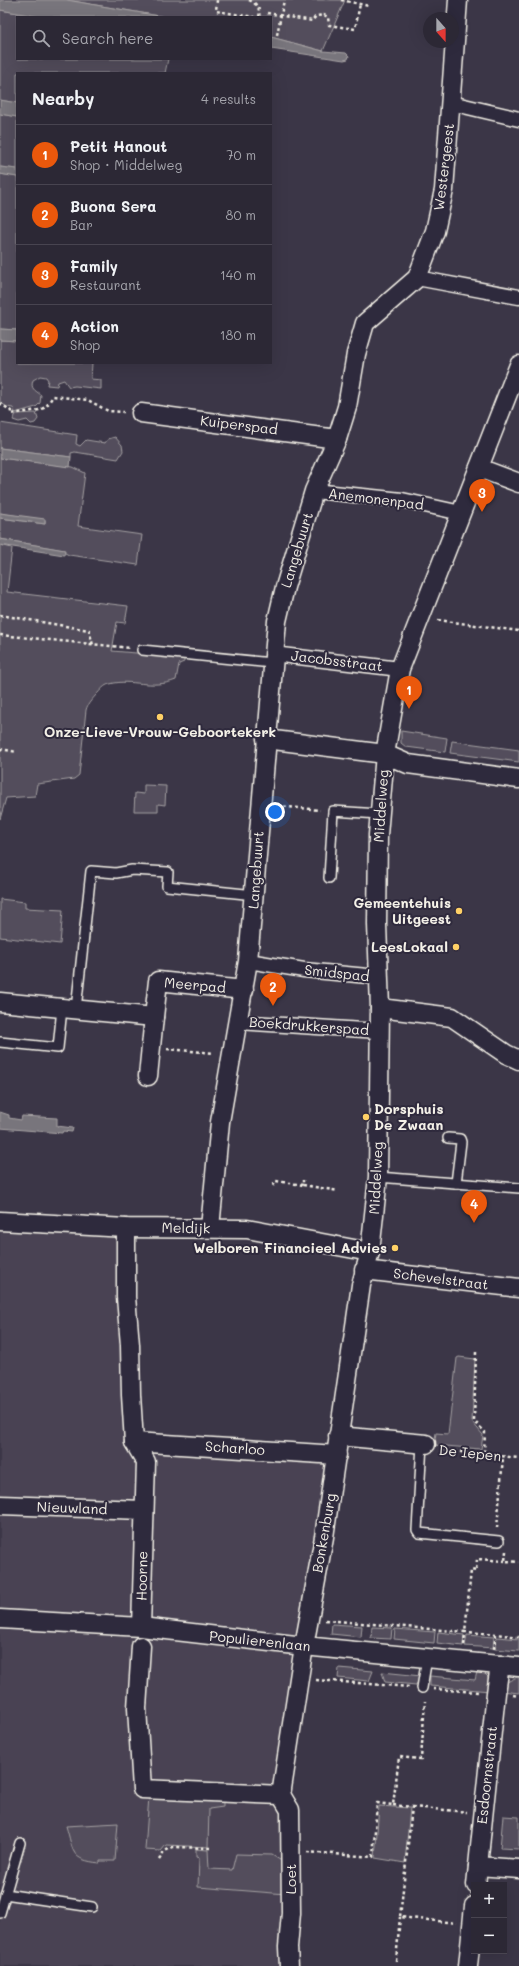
<!DOCTYPE html>
<meta charset="utf-8">
<style>
:root{--surface:#2c2835;--page:#383441;--text:#f1f3f6;--muted:#a6a6ad;--line:#484450;--accent:#ea580c}
body{margin:0;font-family:Mali,sans-serif;background:var(--page);color:var(--text)}
.controls{position:absolute;right:12px;bottom:12px;display:grid;overflow:hidden;border-radius:0px;box-shadow:0 4px 16px #0002}
.controls button{width:36px;height:36px;display:grid;place-items:center;padding:0;border:0;border-bottom:1px solid var(--line);background:var(--surface);color:var(--text);font:20px sans-serif}
.compass{position:absolute;left:423px;top:12px;width:36px;height:36px;border-radius:50%;background:var(--surface);box-shadow:0 4px 16px #0002;rotate:159deg}
.you{position:absolute;left:275px;top:812px;width:14px;height:14px;margin:-10px;border:3px solid #fff;border-radius:50%;background:#1a73e8;box-shadow:0 0 0 6px #1a73e833}
.badge{display:grid;place-items:center;width:26px;height:26px;border-radius:50%;background:var(--accent);color:#fff;font-size:13px;font-weight:700}
.pin{position:absolute;translate:-50% -33px;filter:drop-shadow(0 1px 2px #0008)}
.pin::after{content:'';position:absolute;top:21px;width:14px;height:12px;background:inherit;clip-path:polygon(0 0,100% 0,50% 100%)}
.list{margin:0;padding:0;list-style:none}
h2{display:flex;justify-content:space-between;align-items:center;height:52px;margin:0;padding:0 16px;font-size:17px}
h2 small{font-size:13px;font-weight:400;color:var(--muted)}
.list li{display:grid;grid-template-columns:26px 1fr auto;gap:12px;align-items:center;box-sizing:border-box;height:60px;padding:0 16px;border-top:1px solid var(--line)}
.list b{display:block;font-size:15px;white-space:nowrap}
.list p{margin:0;font-size:13px;white-space:nowrap;color:var(--muted)}
.list em{font-size:13px;font-style:normal;color:var(--muted)}
.icon{flex:none;width:22px;height:22px;fill:none;stroke:currentColor;stroke-width:2;stroke-linecap:round;stroke-linejoin:round}
.map{position:relative;flex:none;width:519px;height:1966px;overflow:hidden}
.search{position:absolute;background:var(--surface);box-shadow:0 4px 16px #0002;left:16px;top:16px;width:256px;height:44px;display:flex;align-items:center;gap:10px;box-sizing:border-box;padding:0 14px;border-radius:0px;color:var(--muted);font-size:15px}
.panel{position:absolute;background:var(--surface);box-shadow:0 4px 16px #0002;left:16px;top:72px;width:256px;height:292px;border-radius:0px}
.map>svg:first-child{display:block}
.built{fill:#484352}
.green{fill:#534e5c;stroke:#a4a0a2}
.water{fill:#78747b;stroke:#aaa6a7}
.lines{fill:none;stroke-linecap:round;stroke-linejoin:round}
.service-casing{stroke:#f4f1e8;stroke-width:12}
.pedestrian-casing{stroke:#f4f1e8;stroke-width:17}
.minor-casing{stroke:#f4f1e8;stroke-width:21}
.path{stroke:#f4f1e8;stroke-width:2.5;stroke-dasharray:3 3;stroke-linecap:butt}
.service{stroke:#2f2a3d;stroke-width:9}
.pedestrian{stroke:#2f2a3d;stroke-width:14}
.minor{stroke:#2f2a3d;stroke-width:18}
.poi-dot{fill:#ffd166;stroke:#2f2a3d;stroke-width:1.5}
.labels{text-anchor:middle;stroke-width:4;stroke-linejoin:round;paint-order:stroke}
.street-label{font-size:14px;fill:#f4f1e8;stroke:#2f2a3d}
.poi-label{font-size:14px;font-weight:bold;fill:#f4f1e8;stroke:#2f2a3d;text-anchor:end}
</style>
<div class="map">
<svg width="519" height="1966" viewBox="0 0 519 1966">
<rect width="100%" height="100%" fill="#3b3647"/>
<filter id="ink" filterUnits="userSpaceOnUse"><feTurbulence type="fractalNoise" baseFrequency=".025" numOctaves="2"/><feDisplacementMap in="SourceGraphic" scale="8" xChannelSelector="R" yChannelSelector="G"/><feConvolveMatrix kernelMatrix="1 2 1 2 8 2 1 2 1" color-interpolation-filters="sRGB"/></filter>
<g filter="url(#ink)">
<polygon class="built" points="0,1222 120,1239 127,1434 334,1456 301,1729 290,1799 297,1966 0,1966"/>
<g class="green">
<polygon points="67,0 345,0 323,51 271,37 271,17 165,17"/>
<polygon points="0,10 41,17 17,17 17,59 168,59 165,73 17,73 17,103 0,100"/>
<polygon points="0,114 17,117 17,169 0,167"/>
<polygon points="0,174 17,177 17,330 0,329"/>
<path d="M0 340 17 341V363H92L91 379 101 380V389L75 386 69 387 64 380 58 382 57 386 47 385 48 380 46 377 40 376 33 380C30 389 35 390 41 395L40 403 36 407 15 413 13 408 7 407 0 402Z"/>
<polygon points="36,413 38,419 35,423 31,424 27,420 19,422 13,420 16,414"/>
<polygon points="0,423 77,435 76,444 80,446 86,440 105,443 108,439 115,437 122,445 123,451 118,459 75,452 71,453 71,457 0,448"/>
<polygon points="0,458 73,467 85,473 78,526 142,535 138,565 69,555 65,553 64,550 0,539 0,518 45,524 45,520 0,513"/>
<path d="M0 545 12 548 7 592 128 606 125 623 117 622 112 651 184 657V662L179 664 176 680C150 690 132 678 110 684 104 685 101 690 96 695 91 701 88 703 86 710L79 775 74 779 37 784 35 796 6 798 0 819Z"/>
<polygon points="401,731 447,738 445,752 406,747 401,743"/>
<polygon points="452,741 519,750 519,762 450,753"/>
<polygon points="144,785 166,786 165,805 158,804 158,811 134,811 135,793 144,794"/>
<polygon points="0,899 25,902 25,908 63,910 60,944 0,937"/>
<polygon points="459,1357 475,1359 472,1422 483,1435 481,1449 434,1445 436,1433 448,1434 457,1358"/>
<polygon points="332,1624 362,1626 361,1637 331,1634"/>
<polygon points="372,1627 392,1628 391,1639 371,1638"/>
<polygon points="395,1629 435,1632 434,1643 394,1639"/>
<polygon points="438,1632 464,1635 463,1646 437,1643"/>
<polygon points="467,1635 494,1637 493,1648 465,1646"/>
<polygon points="497,1637 519,1639 519,1651 495,1649"/>
<polygon points="339,1668 373,1671 369,1681 338,1678"/>
<polygon points="382,1672 421,1676 416,1685 385,1682"/>
<polygon points="477,1672 484,1673 488,1677 490,1691 430,1686 430,1676 475,1680"/>
<polygon points="519,1676 519,1693 502,1691 507,1682"/>
<polygon points="149,1796 223,1798 223,1807 209,1809 208,1847 166,1845 161,1851 145,1850"/>
<polygon points="379,1806 410,1808 405,1863 375,1858"/>
<polygon points="503,1816 519,1817 519,1849 500,1848"/>
<path d="M118 1823 115 1861H100V1863C70 1860 74 1852 66 1826Z"/>
<polygon points="196,1849 208,1850 209,1869 232,1870 236,1854 272,1855 283,1862 286,1894 198,1887 199,1858 196,1857"/>
</g>
<g class="water">
<polygon points="0,0 67,0 165,17 41,17 0,10"/>
<polygon points="271,37 323,51 346,53 349,56 348,59 344,60 271,49"/>
<polygon points="0,100 17,103 17,117 0,114"/>
<polygon points="0,167 17,169 17,177 0,174"/>
<polygon points="0,329 17,330 17,341 0,340"/>
<polygon points="0,448 71,457 70,467 0,458"/>
<polygon points="0,513 45,519 45,524 0,518"/>
<polygon points="0,539 65,550 64,555 0,545"/>
<polygon points="0,1112 9,1115 9,1118 21,1120 22,1116 57,1118 57,1126 73,1128 72,1132 63,1131 62,1133 0,1128"/>
</g>
<g class="lines">
<defs>
<g id="service">
<polyline points="142,650 272,663"/>
<polyline points="329,878 333,811 379,814"/>
<polyline points="76,1009 91,871 116,873 132,870 168,872 167,886 255,895"/>
<polyline points="0,1042 58,1048 62,1008"/>
<polyline points="448,1138 460,1139 461,1142 456,1183"/>
<polyline points="378,1177 519,1188"/>
<polyline points="422,1444 417,1530 419,1533 499,1541"/>
<polyline points="422,1688 427,1658"/>
<polyline points="5,1894 92,1907"/>
<polyline points="0,1913 20,1843"/>
</g>
<g id="pedestrian">
<polyline points="451,103 519,119"/>
<polyline points="417,278 519,297"/>
<polyline points="314,491 402,500 461,513"/>
<polyline points="273,654 400,669"/>
<polyline points="248,961 304,970 378,977"/>
<polyline points="239,1022 379,1031"/>
</g>
<g id="minor">
<polyline points="141,413 337,439"/>
<polyline points="479,468 519,483"/>
<polyline points="266,739 385,754 408,764 519,779"/>
<polyline points="0,1002 154,1017 158,981 244,990"/>
<polyline points="380,1008 452,1017 506,1054 519,1060"/>
<polyline points="148,1076 154,1017"/>
<polyline points="0,1221 126,1228 247,1229 370,1252"/>
<polyline points="126,1228 126,1297 130,1345 131,1395 134,1442 146,1462 141,1627"/>
<polyline points="210,1228 220,1122 248,961 277,621 285,587 314,491 337,439 347,407 356,354 365,323 417,278 435,231 444,190 458,0"/>
<polyline points="364,1270 519,1288"/>
<polyline points="338,1436 426,1444"/>
<polyline points="134,1442 337,1455"/>
<polyline points="0,1505 143,1510"/>
<polyline points="0,1619 141,1627 304,1646 519,1667"/>
<polyline points="141,1646 137,1708 142,1789 281,1795"/>
<polyline points="281,1795 304,1646 324,1537 361,1285 370,1252 378,1177 380,1008 377,924 378,835 385,754 400,669 519,365"/>
<polyline points="281,1795 290,1810 291,1913 288,1947 289,1966"/>
<polyline points="478,1866 519,1869"/>
<polyline points="476,1885 496,1693 500,1665"/>
<polyline points="468,1966 474,1906"/>
</g>
</defs>
<use href="#service" class="service-casing"/>
<use href="#pedestrian" class="pedestrian-casing"/>
<use href="#minor" class="minor-casing"/>
<g class="path">
<polyline points="217,0 216,11 254,17"/>
<path d="M249 0C256 3 261 9 259 17"/>
<polyline points="341,0 369,6"/>
<polyline points="267,13 312,21 316,16 324,15 328,17 329,25 355,29 360,4"/>
<polyline points="277,35 284,0"/>
<polyline points="0,403 11,411 11,414 39,410 46,407 53,396 88,400 108,411 124,412"/>
<polyline points="0,615 89,630 93,645"/>
<polyline points="438,620 519,631"/>
<polyline points="0,635 131,648"/>
<polyline points="0,749 17,752"/>
<polyline points="278,806 320,810"/>
<polyline points="167,1049 214,1053"/>
<polyline points="303,1185 338,1191"/>
<polyline points="273,1186 276,1181 303,1185 303,1180"/>
<polyline points="476,1352 474,1421 485,1432 484,1454"/>
<polyline points="442,1450 519,1458"/>
<polyline points="497,1528 503,1457"/>
<polyline points="506,1551 505,1561 519,1562"/>
<polyline points="325,1620 465,1632 471,1570 476,1571 477,1559 505,1561"/>
<polyline points="464,1645 465,1632 496,1634"/>
<polyline points="494,1649 496,1634 519,1637"/>
<polyline points="316,1680 410,1687"/>
<polyline points="433,1689 478,1692"/>
<polyline points="513,1695 519,1696"/>
<polyline points="393,1805 412,1807 400,1917 456,1923"/>
<polyline points="412,1807 467,1812"/>
<polyline points="307,1852 373,1857 377,1803 393,1805 399,1757 421,1759 425,1701"/>
<polyline points="159,1860 165,1851 173,1847 211,1848"/>
<polyline points="396,1961 400,1917"/>
</g>
<use href="#service" class="service"/>
<use href="#pedestrian" class="pedestrian"/>
<use href="#minor" class="minor"/>
</g>
</g>
<g class="poi-dot">
<circle cx="160" cy="717" r="4"/>
<circle cx="459" cy="911" r="4"/>
<circle cx="456" cy="947" r="4"/>
<circle cx="366" cy="1117" r="4"/>
<circle cx="395" cy="1248" r="4"/>
</g>
<g class="labels">
<g class="street-label">
<text transform="translate(444 167) rotate(-83)" y="5">Westergeest</text>
<text transform="translate(239 425) rotate(7)" y="5">Kuiperspad</text>
<text transform="translate(376 499) rotate(7)" y="5">Anemonenpad</text>
<text transform="translate(297 550) rotate(-73)" y="5">Langebuurt</text>
<text transform="translate(337 661) rotate(7)" y="5">Jacobsstraat</text>
<text transform="translate(381 806) rotate(-86)" y="5">Middelweg</text>
<text transform="translate(256 870) rotate(-86)" y="5">Langebuurt</text>
<text transform="translate(337 973) rotate(6)" y="5">Smidspad</text>
<text transform="translate(195 985) rotate(5)" y="5">Meerpad</text>
<text transform="translate(309 1026) rotate(4)" y="5">Boekdrukkerspad</text>
<text transform="translate(376 1178) rotate(-87)" y="5">Middelweg</text>
<text transform="translate(186 1228) rotate(1)" y="5">Meldijk</text>
<text transform="translate(441 1279) rotate(7)" y="5">Schevelstraat</text>
<text transform="translate(235 1448) rotate(4)" y="5">Scharloo</text>
<text transform="translate(470 1453) rotate(6)" y="5">De Iepen</text>
<text transform="translate(72 1508) rotate(2)" y="5">Nieuwland</text>
<text transform="translate(324 1533) rotate(-80)" y="5">Bonkenburg</text>
<text transform="translate(142 1576) rotate(-89)" y="5">Hoorne</text>
<text transform="translate(260 1641) rotate(6)" y="5">Populierenlaan</text>
<text transform="translate(487 1775) rotate(-84)" y="5">Esdoornstraat</text>
<text transform="translate(291 1879) rotate(-90)" y="5">Loet</text>
</g>
<g class="poi-label">
<text x="160" y="737" text-anchor="middle">Onze-Lieve-Vrouw-Geboortekerk</text>
<text x="451" y="908">Gemeentehuis<tspan x="451" dy="16">Uitgeest</tspan></text>
<text x="448" y="952">LeesLokaal</text>
<text x="374" y="1114" text-anchor="start">Dorsphuis<tspan x="374" dy="16">De Zwaan</tspan></text>
<text x="387" y="1253">Welboren Financieel Advies</text>
</g>
</g>
</svg>
<div class="controls">
<button>+</button>
<button>−</button>
</div>
<svg class="compass" viewBox="-18 -18 36 36"><path d="M0-13l5 13h-10z" fill="#e53935"/><path d="M0 13l5-13h-10z" fill="#a6a6ad"/></svg>
<div class="you"></div>
<div class="pin badge" style="left:409px;top:709px">1</div>
<div class="pin badge" style="left:273px;top:1006px">2</div>
<div class="pin badge" style="left:482px;top:512px">3</div>
<div class="pin badge" style="left:474px;top:1223px">4</div>
<div class="search"><svg class="icon" aria-label="search" viewBox="0 0 24 24"><circle cx="10" cy="10" r="6"/><path d="M15 15l6 6"/></svg>Search here</div>
<section class="panel">
<h2>Nearby<small>4 results</small></h2>
<ul class="list">
<li><span class="badge">1</span><div><b>Petit Hanout</b><p>Shop · Middelweg</p></div><em>70 m</em></li>
<li><span class="badge">2</span><div><b>Buona Sera</b><p>Bar</p></div><em>80 m</em></li>
<li><span class="badge">3</span><div><b>Family</b><p>Restaurant</p></div><em>140 m</em></li>
<li><span class="badge">4</span><div><b>Action</b><p>Shop</p></div><em>180 m</em></li>
</ul>
</section>
</div>
